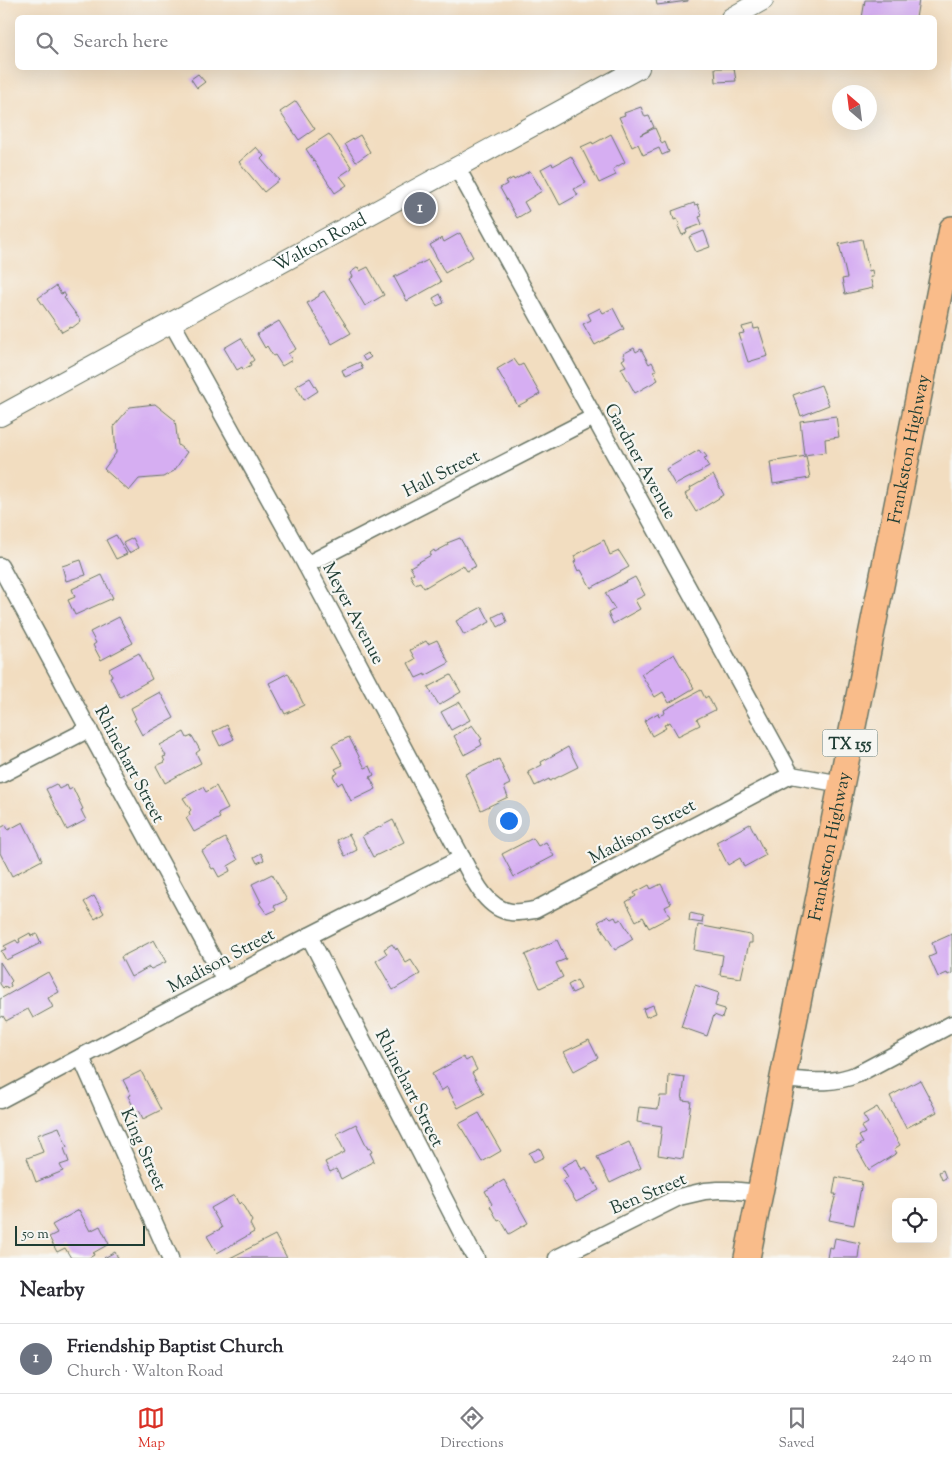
<!DOCTYPE html>
<meta charset="utf-8">
<style>
:root{--surface:#fff;--page:#f7f7f7;--text:#2b2b33;--muted:#7c7c81;--line:#e1e1e2;--accent:#d93025}
body{margin:0;font-family:"Sorts Mill Goudy",serif;background:var(--page);color:var(--text)}
.controls{position:absolute;right:15px;bottom:15px;display:grid;overflow:hidden;border-radius:8px;box-shadow:0 5px 20px #0002}
.controls button{width:45px;height:45px;display:grid;place-items:center;padding:0;border:0;border-bottom:1px solid var(--line);background:var(--surface);color:var(--text);font:25px sans-serif}
.compass{position:absolute;left:832px;top:85px;width:45px;height:45px;border-radius:50%;background:var(--surface);box-shadow:0 5px 20px #0002;rotate:332deg}
.scale{position:absolute;left:15px;bottom:12px;width:130px;box-sizing:border-box;padding-left:5px;border:2px solid #1f3d34;border-top:0;font-size:14px;line-height:18px;white-space:nowrap;color:#1f3d34;-webkit-text-stroke:4px #f6f6f2;paint-order:stroke}
.you{position:absolute;left:508px;top:820px;width:18px;height:18px;margin:-12px;border:4px solid #fff;border-radius:50%;background:#1a73e8;box-shadow:0 0 0 8px #1a73e833}
.badge{display:grid;place-items:center;width:32px;height:32px;border-radius:50%;background:var(--accent);color:#fff;font-size:16px;font-weight:700}
.pin{position:absolute;translate:-50% -50%;border:2px solid #fff;box-shadow:0 1px 5px #0006}
.list{margin:0;padding:0;list-style:none}
h2{display:flex;justify-content:space-between;align-items:center;height:65px;margin:0;padding:0 20px;font-size:21px}
h2 small{font-size:16px;font-weight:400;color:var(--muted)}
.list li{display:grid;grid-template-columns:32px 1fr auto;gap:15px;align-items:center;box-sizing:border-box;height:70px;padding:0 20px;border-top:1px solid var(--line)}
.list b{display:block;font-size:19px;white-space:nowrap}
.list p{margin:0;font-size:16px;white-space:nowrap;color:var(--muted)}
.list em{font-size:16px;font-style:normal;color:var(--muted)}
.icon{flex:none;width:28px;height:28px;fill:none;stroke:currentColor;stroke-width:2;stroke-linecap:round;stroke-linejoin:round}
.map{position:relative;flex:none;width:952px;height:1258px;overflow:hidden}
.search{position:absolute;background:var(--surface);box-shadow:0 5px 20px #0002;left:15px;right:15px;top:15px;height:55px;display:flex;align-items:center;gap:12px;box-sizing:border-box;padding:0 18px;border-radius:8px;color:var(--muted);font-size:19px}
.sheet{height:135px;background:var(--surface)}
nav{display:flex;justify-content:space-around;align-items:center;box-sizing:border-box;height:70px;border-top:1px solid var(--line);background:var(--surface);font-size:14px;color:var(--muted)}
nav a{display:grid;justify-items:center;gap:2px}
nav .on{color:var(--accent)}
.map>svg:first-child{display:block}
.building{fill:#d6aef2}
.lines{fill:none;stroke-linecap:round;stroke-linejoin:round}
.minor-casing{stroke:#697565;stroke-width:19}
.tertiary-casing{stroke:#697565;stroke-width:22}
.primary-casing{stroke:#697565;stroke-width:28}
.minor{stroke:#fff;stroke-width:16}
.tertiary{stroke:#fff;stroke-width:20}
.primary{stroke:#f9bc8a;stroke-width:25}
.labels{text-anchor:middle;stroke-width:4.5;stroke-linejoin:round;paint-order:stroke}
.shield{fill:#f6f6f2;stroke:#60746d;stroke-width:1}
.shield-label{font-size:16px;font-weight:bold;fill:#1f3d34}
.street-label{font-size:18px;fill:#1f3d34;stroke:#f6f6f2}
</style>
<div class="map">
<svg width="952" height="1258" viewBox="0 0 952 1258">
<rect width="100%" height="100%" fill="#f6f6f2"/>
<filter id="ink" filterUnits="userSpaceOnUse"><feTurbulence type="fractalNoise" baseFrequency=".02" numOctaves="2"/><feDisplacementMap in="SourceGraphic" scale="10" xChannelSelector="R" yChannelSelector="G"/><feConvolveMatrix kernelMatrix="1 2 1 2 8 2 1 2 1" color-interpolation-filters="sRGB"/></filter>
<filter id="wash" filterUnits="userSpaceOnUse"><feTurbulence type="fractalNoise" baseFrequency=".0096" numOctaves="4" result="noise"/><feDisplacementMap in="SourceGraphic" scale="20" xChannelSelector="R" yChannelSelector="G"/><feGaussianBlur stdDeviation="1.12" result="paint"/><feColorMatrix in="noise" values="0 0 0 0 0 0 0 0 0 0 0 0 0 0 0 0 0 1.4 0 .05"/><feComposite in="paint" operator="in"/></filter>
<g filter="url(#wash)">
<rect width="100%" height="100%" fill="#f2ddc0"/>
<g id="blocks">
<g class="building">
<polygon points="656,0 688,0 688,1 657,5"/>
<polygon points="865,0 919,0 916,18 862,18"/>
<polygon points="715,68 734,68 736,81 716,82"/>
<polygon points="198,74 205,82 197,88 191,79"/>
<polygon points="296,101 315,129 299,140 280,112"/>
<polygon points="641,107 645,117 649,116 654,127 640,135 655,128 662,144 665,142 669,152 662,155 659,148 643,155 638,144 632,147 619,117 625,115 624,113"/>
<polygon points="329,134 352,168 340,176 347,185 335,193 306,149"/>
<polygon points="611,134 625,162 613,169 616,175 599,183 581,147 592,142 593,144"/>
<polygon points="360,135 370,152 356,162 345,144"/>
<polygon points="256,147 264,156 261,159 279,180 264,192 239,162"/>
<polygon points="571,156 586,183 574,189 578,195 560,205 541,169 552,163 553,166"/>
<polygon points="530,171 542,191 524,202 529,211 517,218 500,188 507,184 506,182 513,178 514,180"/>
<polygon points="694,203 695,205 698,204 702,216 699,217 702,224 686,230 687,233 682,235 678,226 680,225 677,219 674,220 672,211"/>
<polygon points="704,231 710,247 696,252 689,237"/>
<polygon points="460,233 473,257 445,273 430,245 442,238 444,242"/>
<polygon points="862,239 869,271 872,270 873,277 870,277 873,288 845,294 842,279 847,278 839,244"/>
<polygon points="428,260 441,282 407,301 394,277"/>
<polygon points="358,267 360,271 368,267 384,295 365,306 349,279 352,277 350,273"/>
<polygon points="56,286 61,294 64,293 66,296 64,298 81,321 72,328 71,327 62,332 38,298"/>
<polygon points="324,291 351,333 332,344 307,303 319,296 319,294"/>
<polygon points="440,294 444,303 437,306 433,298"/>
<polygon points="600,308 603,313 613,308 624,329 595,345 583,324 591,320 588,314"/>
<polygon points="279,321 296,349 288,354 292,360 282,366 275,355 273,356 267,346 265,348 257,334"/>
<polygon points="753,324 754,329 759,328 768,356 748,362 739,334 744,333 742,327"/>
<polygon points="241,338 254,360 250,363 251,365 243,370 242,367 237,370 224,348"/>
<polygon points="634,348 636,352 641,349 649,364 652,362 656,370 653,371 658,380 635,393 621,368 626,366 622,360 625,358 623,354"/>
<polygon points="367,353 371,357 365,361 362,356"/>
<polygon points="514,359 519,366 523,364 540,394 518,406 497,369"/>
<polygon points="360,362 363,369 345,377 342,370"/>
<polygon points="310,378 318,391 304,400 296,386"/>
<polygon points="821,385 829,405 801,416 793,395"/>
<polygon points="155,404 175,420 178,445 187,452 174,471 163,477 139,479 129,491 104,469 116,453 114,426 130,407"/>
<polygon points="836,416 839,437 825,439 826,452 804,455 800,421"/>
<polygon points="699,450 702,454 704,453 707,457 704,458 709,467 675,485 666,469"/>
<polygon points="806,456 810,478 773,484 770,462"/>
<polygon points="713,475 724,495 696,512 685,494 691,490 690,488"/>
<polygon points="116,535 127,554 116,559 106,540"/>
<polygon points="133,538 138,548 129,553 123,543"/>
<polygon points="460,538 476,566 467,571 463,565 424,588 420,582 415,584 410,575 414,573 410,567 431,555 430,553 434,550 435,552 448,545 447,543"/>
<polygon points="604,540 610,555 619,551 629,567 591,588 581,570 578,571 574,562 576,561 574,556"/>
<polygon points="81,560 86,575 66,581 62,566"/>
<polygon points="102,575 113,598 75,615 68,600 75,597 72,589"/>
<polygon points="635,577 645,595 635,600 640,609 613,624 608,613 615,609 605,593"/>
<polygon points="482,607 490,622 464,635 456,621"/>
<polygon points="503,612 507,622 498,627 493,617"/>
<polygon points="119,617 133,643 101,660 93,645 96,643 90,632"/>
<polygon points="437,640 449,663 425,676 425,674 416,678 408,663 415,659 410,650 426,641 428,644"/>
<polygon points="139,653 152,679 120,697 110,677 112,676 109,669"/>
<polygon points="674,654 694,688 669,703 663,692 655,697 641,674"/>
<polygon points="288,673 304,705 285,714 269,683"/>
<polygon points="451,675 461,692 439,705 428,687"/>
<polygon points="701,690 705,698 708,696 715,710 697,719 700,725 678,736 670,722 664,725 666,728 652,736 644,721 658,713 659,716 665,713 664,710"/>
<polygon points="160,692 174,718 142,735 134,720 136,719 131,708"/>
<polygon points="460,702 470,720 451,730 441,712"/>
<polygon points="227,725 234,739 220,746 213,732"/>
<polygon points="472,725 482,739 480,740 482,745 464,755 454,736"/>
<polygon points="184,732 187,738 192,736 200,750 196,753 201,763 165,783 156,766 165,762 163,757 166,756 160,745"/>
<polygon points="349,737 365,768 370,766 374,775 370,777 376,789 351,801 342,782 338,785 333,776 338,773 335,769 343,765 332,745"/>
<polygon points="568,747 578,767 550,781 549,779 535,786 528,772 542,765 541,762"/>
<polygon points="499,759 510,784 504,787 508,797 481,810 465,774"/>
<polygon points="56,784 59,789 67,785 69,790 73,788 83,809 81,810 86,820 67,830 46,789"/>
<polygon points="216,786 228,809 218,814 220,818 194,832 186,818 190,815 189,812 191,810 183,798 203,787 206,792"/>
<polygon points="393,820 404,842 373,857 362,836"/>
<polygon points="23,822 42,860 12,876 0,853 0,828 6,825 8,830"/>
<polygon points="750,824 766,855 744,867 740,858 728,865 716,842"/>
<polygon points="349,834 357,850 345,856 337,840"/>
<polygon points="225,838 238,860 228,866 230,871 219,877 214,868 212,869 202,851"/>
<polygon points="533,838 538,846 546,842 554,856 514,877 502,854"/>
<polygon points="261,853 264,860 257,863 254,857"/>
<polygon points="272,874 287,900 274,906 276,910 267,914 259,903 261,902 252,884"/>
<polygon points="661,884 671,904 665,907 670,917 649,928 643,917 636,921 626,902 636,896 634,893 649,885 651,889"/>
<polygon points="94,896 104,913 95,919 84,902"/>
<polygon points="690,913 703,916 702,923 689,921"/>
<polygon points="608,916 611,919 615,917 617,921 621,919 633,939 615,950 598,922"/>
<polygon points="698,925 750,935 752,937 752,943 749,943 741,978 720,975 723,955 694,950"/>
<polygon points="30,933 31,936 37,934 41,943 6,960 1,951 6,949 4,946 16,940 18,943 20,942 19,939"/>
<polygon points="952,934 952,973 948,975 947,973 938,977 929,957 936,954 932,943"/>
<polygon points="154,940 166,962 151,969 149,967 131,977 121,957"/>
<polygon points="557,940 566,959 556,963 563,977 540,988 525,955"/>
<polygon points="392,944 396,950 397,948 406,963 411,960 420,974 393,990 376,961 387,954 384,949"/>
<polygon points="0,962 12,981 10,983 11,986 7,989 5,986 3,988 0,984"/>
<polygon points="48,972 59,992 48,998 53,1007 33,1018 28,1009 6,1021 3,1016 0,1018 0,999"/>
<polygon points="577,980 581,989 572,993 568,985"/>
<polygon points="695,985 719,993 715,1006 725,1009 722,1018 714,1015 707,1036 681,1027"/>
<polygon points="653,1005 656,1013 646,1017 643,1009"/>
<polygon points="589,1040 598,1058 574,1071 564,1052"/>
<polygon points="463,1057 466,1061 471,1058 477,1070 472,1073 484,1094 458,1108 447,1087 441,1091 432,1074"/>
<polygon points="141,1071 161,1110 143,1119 139,1110 136,1112 128,1096 131,1095 123,1080"/>
<polygon points="669,1075 685,1077 682,1100 691,1101 683,1159 658,1155 662,1126 637,1122 639,1107 658,1109 660,1096 668,1096"/>
<polygon points="920,1080 937,1112 906,1128 890,1096"/>
<polygon points="877,1107 900,1145 894,1149 897,1153 869,1170 856,1147 863,1143 859,1136 865,1133 861,1127 868,1123 863,1115"/>
<polygon points="479,1113 501,1151 482,1162 459,1124"/>
<polygon points="356,1124 368,1149 370,1148 372,1152 370,1153 374,1161 341,1179 336,1169 330,1172 325,1162 345,1152 336,1134"/>
<polygon points="59,1127 67,1147 64,1148 69,1162 60,1165 63,1171 36,1182 27,1158 43,1152 37,1135"/>
<polygon points="629,1142 641,1168 610,1183 597,1157"/>
<polygon points="540,1148 544,1157 534,1162 529,1153"/>
<polygon points="577,1159 582,1170 586,1167 599,1190 576,1202 563,1180 568,1177 562,1167"/>
<polygon points="943,1170 946,1178 942,1180 939,1172"/>
<polygon points="836,1177 862,1182 854,1225 829,1220 836,1194 833,1194"/>
<polygon points="504,1180 528,1223 509,1234 501,1220 498,1221 490,1206 492,1204 485,1191"/>
<polygon points="234,1195 239,1204 241,1202 252,1221 250,1224 254,1232 217,1253 207,1236 222,1228 211,1208"/>
<polygon points="79,1210 90,1231 100,1226 109,1244 93,1253 94,1255 89,1258 71,1258 65,1248 57,1252 49,1237 57,1233 52,1225"/>
<polygon points="275,1235 287,1258 230,1258"/>
<polygon points="835,1238 860,1243 858,1258 827,1258 829,1247 833,1248"/>
<polygon points="115,1252 118,1258 104,1258"/>
</g>
</g>
</g>
<g filter="url(#ink)">
<use href="#blocks" fill-opacity="0" stroke="#697565" stroke-width="1"/>
<g class="lines">
<defs>
<g id="minor">
<polyline points="456,166 791,775"/>
<path d="M172 323 306 565 462 858C472 877 486 909 511 912 518 913 527 911 535 910L791 775"/>
<polyline points="306,565 594,417"/>
<polyline points="0,566 225,981"/>
<polyline points="0,775 89,729"/>
<polyline points="791,775 842,784"/>
<polyline points="309,936 469,1247 476,1258"/>
<polyline points="81,1057 170,1258"/>
<path d="M782 1079C810 1081 831 1085 858 1074L952 1024"/>
<polyline points="0,1100 309,936 462,858"/>
<polyline points="557,1258 679,1197 705,1191 718,1190 729,1190 760,1193"/>
</g>
<g id="tertiary">
<polyline points="731,18 763,0"/>
<path id="s1" d="M0 416 639 68"/>
</g>
<g id="primary">
<path id="s2" d="M747 1258 952 229"/>
</g>
</defs>
<use href="#minor" class="minor-casing"/>
<use href="#tertiary" class="tertiary-casing"/>
<use href="#primary" class="primary-casing"/>
<use href="#minor" class="minor"/>
<use href="#tertiary" class="tertiary"/>
<use href="#primary" class="primary"/>
</g>
</g>
<g class="labels">
<rect class="shield" x="822.5" y="729.5" width="55" height="27" rx="4"/>
<g class="shield-label">
<text x="850" y="749">TX 155</text>
</g>
<g class="street-label">
<text dy="6" stroke="none"><textPath href="#s1" startOffset="364">Walton Road</textPath></text>
<text dy="6" stroke="none"><textPath href="#s2" startOffset="825">Frankston Highway</textPath></text>
<text transform="translate(641 461) rotate(61)" y="6">Gardner Avenue</text>
<text transform="translate(441 473) rotate(-27)" y="6">Hall Street</text>
<text transform="translate(354 613) rotate(62)" y="6">Meyer Avenue</text>
<text transform="translate(130 764) rotate(62)" y="6">Rhinehart Street</text>
<text transform="translate(642 831) rotate(-28)" y="6">Madison Street</text>
<text dy="6" stroke="none"><textPath href="#s2" startOffset="420">Frankston Highway</textPath></text>
<text transform="translate(221 960) rotate(-28)" y="6">Madison Street</text>
<text transform="translate(410 1088) rotate(63)" y="6">Rhinehart Street</text>
<text transform="translate(144 1149) rotate(66)" y="6">King Street</text>
<text transform="translate(648 1193) rotate(-23)" y="6">Ben Street</text>
</g>
</g>
</svg>
<div class="controls">
<button><svg class="icon" aria-label="locate" viewBox="0 0 24 24"><circle cx="12" cy="12" r="6"/><path d="M12 2v4M12 18v4M2 12h4M18 12h4"/></svg></button>
</div>
<svg class="compass" viewBox="-18 -18 36 36"><path d="M0-13l5 13h-10z" fill="#e53935"/><path d="M0 13l5-13h-10z" fill="#7c7c81"/></svg>
<div class="scale">50 m</div>
<div class="you"></div>
<div class="pin badge" style="left:420px;top:208px;background:#6b7280">1</div>
<div class="search"><svg class="icon" aria-label="search" viewBox="0 0 24 24"><circle cx="10" cy="10" r="6"/><path d="M15 15l6 6"/></svg>Search here</div>
</div>
<section class="sheet">
<h2>Nearby<small></small></h2>
<ul class="list">
<li><span class="badge" style="background:#6b7280">1</span><div><b>Friendship Baptist Church</b><p>Church · Walton Road</p></div><em>240 m</em></li>
</ul>
</section>
<nav>
<a class="on"><svg class="icon" aria-label="map" viewBox="0 0 24 24"><path d="M3 6l6-2 6 2 6-2v14l-6 2-6-2-6 2zM9 4v14M15 6v14"/></svg>Map</a>
<a><svg class="icon" aria-label="directions" viewBox="0 0 24 24"><path d="M12 3l9 9-9 9-9-9zM9 14v-3h6M13 9l2 2-2 2"/></svg>Directions</a>
<a><svg class="icon" aria-label="saved" viewBox="0 0 24 24"><path d="M7 4h10v16l-5-4-5 4z"/></svg>Saved</a>
</nav>
